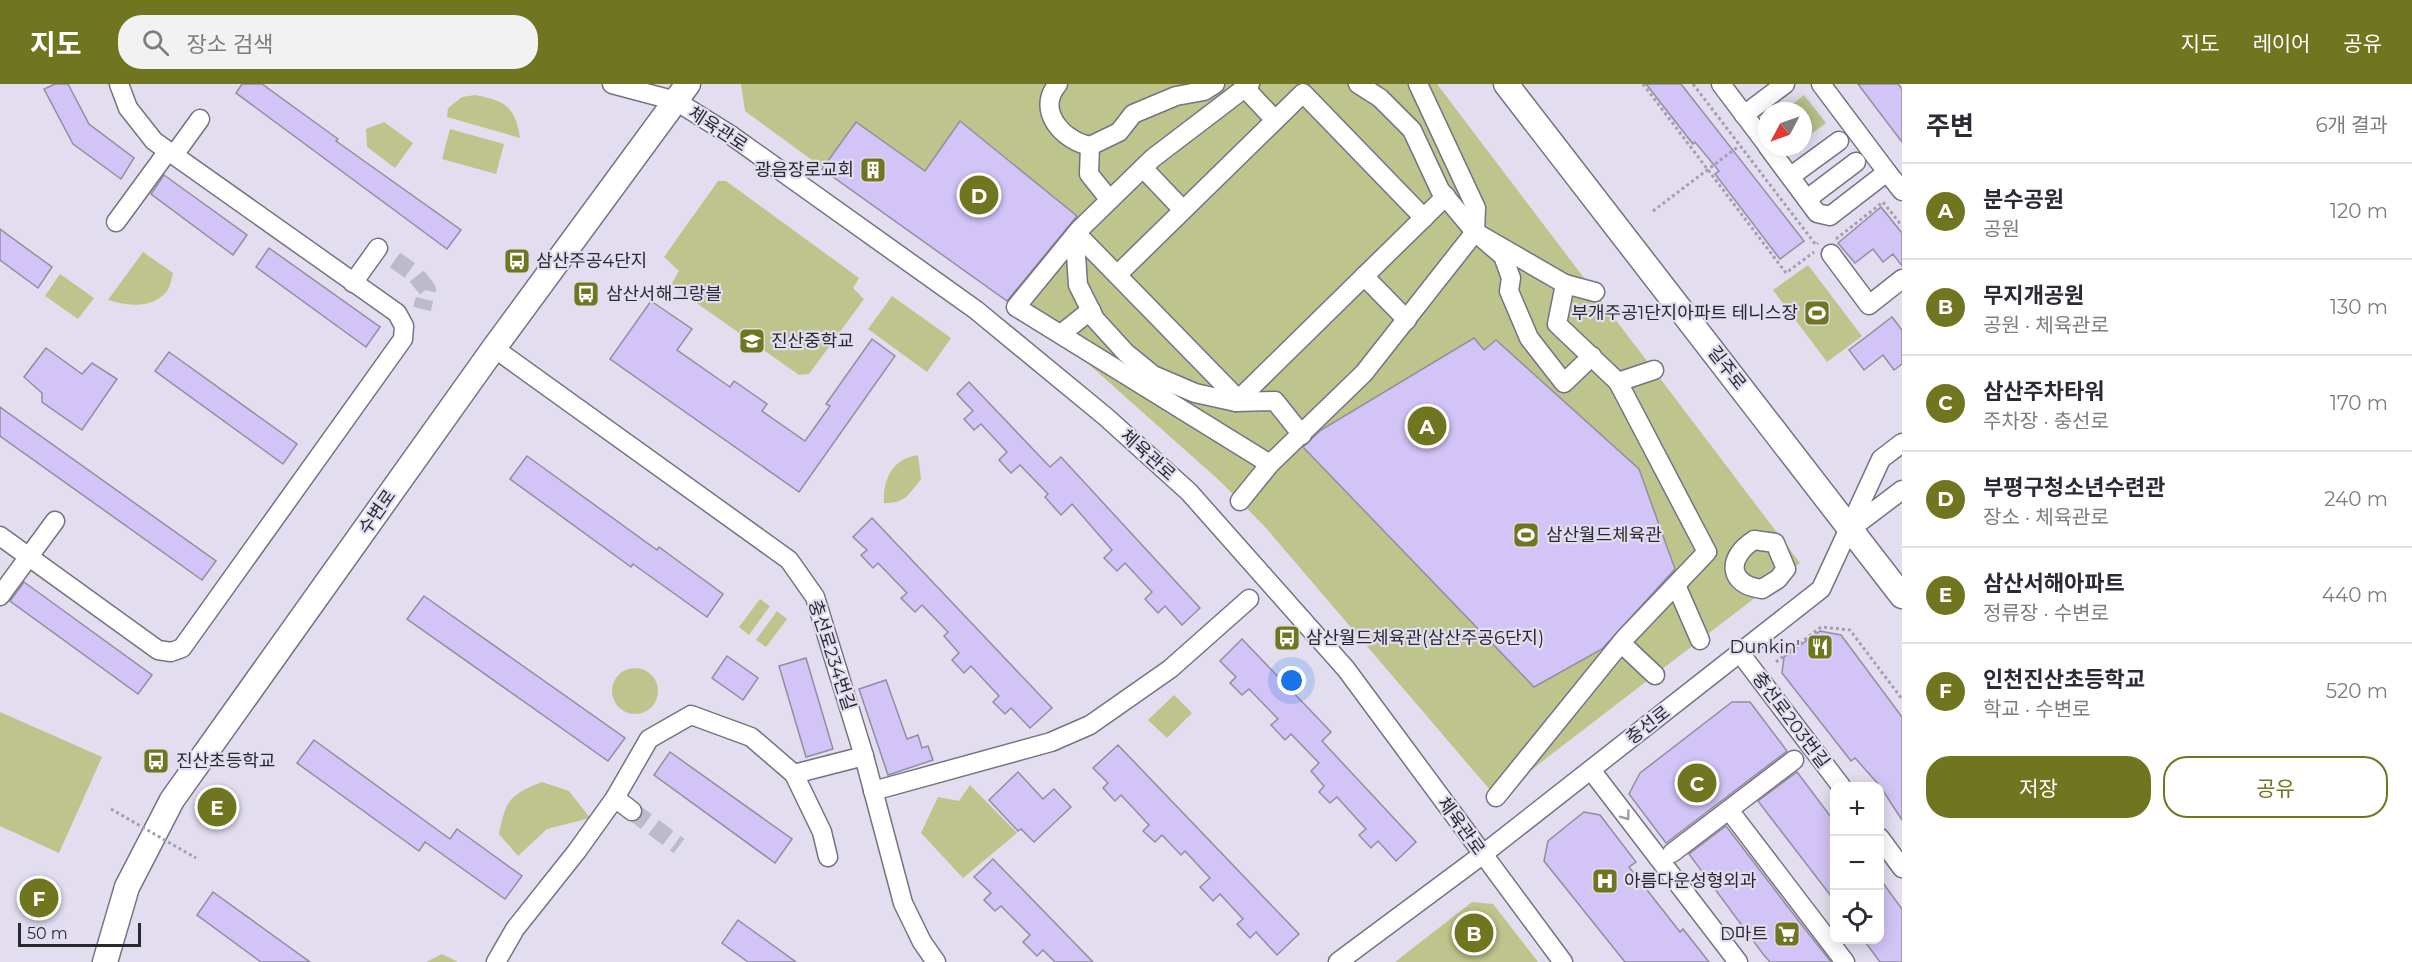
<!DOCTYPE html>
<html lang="ko">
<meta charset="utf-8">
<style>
:root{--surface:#fff;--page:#f2f2f3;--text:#2b2b33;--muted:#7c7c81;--line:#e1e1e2;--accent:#6f761f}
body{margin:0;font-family:Montserrat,"Noto Sans KR",sans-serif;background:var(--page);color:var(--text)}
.controls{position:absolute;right:18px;bottom:18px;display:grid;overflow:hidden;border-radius:12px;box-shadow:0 3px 15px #0003}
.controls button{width:54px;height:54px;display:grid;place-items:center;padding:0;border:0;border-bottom:2px solid var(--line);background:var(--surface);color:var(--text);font:30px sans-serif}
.compass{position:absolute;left:1758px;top:18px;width:54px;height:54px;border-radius:50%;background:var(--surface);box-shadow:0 3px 15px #0003;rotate:229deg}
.scale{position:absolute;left:18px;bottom:15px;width:123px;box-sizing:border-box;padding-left:6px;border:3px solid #2b2930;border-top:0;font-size:16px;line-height:21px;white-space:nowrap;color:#2b2930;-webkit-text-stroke:4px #e2deef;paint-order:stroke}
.you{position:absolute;left:1292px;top:597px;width:21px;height:21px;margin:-15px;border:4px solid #fff;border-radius:50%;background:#1a73e8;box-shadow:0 0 0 9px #1a73e833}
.badge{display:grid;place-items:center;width:39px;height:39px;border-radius:50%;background:var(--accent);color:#fff;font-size:20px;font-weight:700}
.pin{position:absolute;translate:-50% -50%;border:3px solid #fff;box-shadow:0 2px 6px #0006}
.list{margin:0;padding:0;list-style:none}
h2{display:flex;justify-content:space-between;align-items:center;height:78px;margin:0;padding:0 24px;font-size:26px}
h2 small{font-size:20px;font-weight:400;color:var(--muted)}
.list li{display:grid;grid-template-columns:39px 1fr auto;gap:18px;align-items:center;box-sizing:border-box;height:96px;padding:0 24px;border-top:2px solid var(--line)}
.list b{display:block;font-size:22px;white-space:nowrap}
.list p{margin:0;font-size:20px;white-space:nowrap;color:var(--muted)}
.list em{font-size:20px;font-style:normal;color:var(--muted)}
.actions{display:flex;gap:12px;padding:18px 24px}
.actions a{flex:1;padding:14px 0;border:2px solid var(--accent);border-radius:24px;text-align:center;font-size:21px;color:var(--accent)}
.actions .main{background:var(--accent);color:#fff}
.icon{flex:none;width:33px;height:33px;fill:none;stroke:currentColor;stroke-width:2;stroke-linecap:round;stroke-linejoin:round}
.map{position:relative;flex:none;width:1902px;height:878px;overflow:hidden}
header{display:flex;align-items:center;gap:36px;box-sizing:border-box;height:84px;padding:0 30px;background:var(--accent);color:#fff}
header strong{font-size:28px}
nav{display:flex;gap:33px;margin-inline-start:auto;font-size:21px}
.search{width:420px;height:54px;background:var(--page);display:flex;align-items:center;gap:15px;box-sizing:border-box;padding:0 21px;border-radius:24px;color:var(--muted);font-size:22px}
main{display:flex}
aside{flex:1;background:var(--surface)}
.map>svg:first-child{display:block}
.green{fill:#bdc48c}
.building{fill:#d2c4f6;stroke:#938e9f;stroke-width:1.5}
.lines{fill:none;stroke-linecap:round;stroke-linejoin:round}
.minor-tunnel{stroke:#bdbac9;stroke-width:18;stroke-dasharray:18 9;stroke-linecap:butt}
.minor-casing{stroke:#767282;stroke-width:21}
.major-casing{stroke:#767282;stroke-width:27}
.path{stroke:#a39fad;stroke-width:3;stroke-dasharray:3 3;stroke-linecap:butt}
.minor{stroke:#fff;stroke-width:18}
.major{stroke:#fff;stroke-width:24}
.path-bridge{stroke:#a39fad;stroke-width:3;stroke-dasharray:3 3;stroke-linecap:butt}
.oneway{stroke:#a09fa2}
.labels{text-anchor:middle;stroke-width:4.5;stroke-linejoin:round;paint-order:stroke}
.street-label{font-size:18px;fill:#2b2930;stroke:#e2deef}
.poi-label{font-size:18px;fill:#2b2930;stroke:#e2deef;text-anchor:start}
</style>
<header>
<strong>지도</strong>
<div class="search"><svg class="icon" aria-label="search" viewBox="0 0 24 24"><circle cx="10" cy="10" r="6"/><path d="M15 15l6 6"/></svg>장소 검색</div>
<nav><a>지도</a><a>레이어</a><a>공유</a></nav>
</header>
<main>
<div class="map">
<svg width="1902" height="878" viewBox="0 0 1902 878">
<rect width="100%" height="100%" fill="#e2deef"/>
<g class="green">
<polygon points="741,0 1437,0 1800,479 1496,713 1266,444 1221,398 1048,244 891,134 745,27"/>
<path d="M475 11C505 17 515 22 520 54L447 33 448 24 462 13Z"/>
<polygon points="1804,11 1826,39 1803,56 1803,27 1784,27"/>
<polygon points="384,38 413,59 395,84 367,63 366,45"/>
<polygon points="450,45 504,60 496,90 442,75"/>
<polygon points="718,97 726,97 859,194 853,204 864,215 809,290 799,291 671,201 679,187 664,173"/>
<path d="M143 168 173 189C172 194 170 203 167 207 153 225 127 222 108 216Z"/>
<polygon points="1808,181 1862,252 1827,278 1773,206"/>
<polygon points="60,190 94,214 78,235 45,212"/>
<polygon points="892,212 951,254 927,288 868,245"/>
<path d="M918 371 921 395C909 410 905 420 884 419 883 395 892 375 918 371Z"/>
<polygon points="760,515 770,522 749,551 739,543"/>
<polygon points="777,527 787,535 766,563 756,556"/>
<circle cx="635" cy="607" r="23"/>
<polygon points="1174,611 1192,629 1167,654 1148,636"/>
<polygon points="0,628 102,673 59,769 0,742"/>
<path d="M542 698 569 707 590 734 547 745 518 772 499 750C506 716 509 711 542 698Z"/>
<polygon points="970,701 1017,749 963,794 921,749 938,713 959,717"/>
<polygon points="1472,818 1493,820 1538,878 1395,878"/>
<polygon points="442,870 458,878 426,878"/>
</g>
<g class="building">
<polygon points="55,0 68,0 89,40 134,74 121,95 73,60 44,5"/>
<polygon points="242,0 262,0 338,55 336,57 461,146 447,165 236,9"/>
<polygon points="1646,0 1681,0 1804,157 1780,175 1715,90 1719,87 1695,58 1693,60"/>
<polygon points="1858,0 1898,0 1902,5 1902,58"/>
<polygon points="960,37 1077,132 1007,217 822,85 856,38 925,87"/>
<polygon points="164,91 247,151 233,171 151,110"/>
<polygon points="1881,123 1902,149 1902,182 1893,170 1883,178 1873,165 1855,179 1838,159"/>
<polygon points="0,145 52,183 38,204 0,176"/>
<polygon points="269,164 380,243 366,263 256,183"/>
<polygon points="651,217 692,245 677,266 730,303 734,297 767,320 762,327 805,357 830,322 826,320 872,255 895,272 799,408 610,275"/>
<polygon points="1892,233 1902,246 1902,280 1894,286 1883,271 1864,286 1849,266"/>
<polygon points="1474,254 1484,266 1496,256 1639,385 1675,485 1602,565 1534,603 1303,363 1321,346"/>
<polygon points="46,264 82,290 92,279 117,295 82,346 42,318 42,309 24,293"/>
<polygon points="169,268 297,360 283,380 155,287"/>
<polygon points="969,298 1050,383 1061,373 1200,524 1182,541 1165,522 1158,529 1145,515 1152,508 1125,479 1117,487 1104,474 1112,466 1072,420 1061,431 1045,413 1048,410 1020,381 1011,389 999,376 1007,368 981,340 974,346 964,335 973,327 957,310"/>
<polygon points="0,323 216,477 202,496 0,352"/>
<polygon points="527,372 657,466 659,463 723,510 707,533 633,480 631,483 510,395"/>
<polygon points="872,434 1052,624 1030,644 1011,624 1005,630 993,618 999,612 971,582 964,589 952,576 959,569 944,552 948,548 922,521 915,528 901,514 907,509 878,479 873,484 861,471 867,466 853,453"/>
<polygon points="24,498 152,591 138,610 10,517"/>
<polygon points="424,512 625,654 608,677 407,535"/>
<polygon points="1820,547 1841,551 1902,633 1902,736 1880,702 1855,674 1851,677 1782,589 1784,573"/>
<polygon points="1242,555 1331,648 1322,657 1416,758 1396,777 1378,757 1371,764 1359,751 1366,745 1337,713 1330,719 1319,708 1324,702 1311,687 1319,679 1291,650 1285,656 1271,641 1278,635 1249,605 1242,611 1230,599 1236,593 1220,577"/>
<polygon points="727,572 758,594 743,616 712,594"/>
<polygon points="806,574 833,665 806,673 779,582"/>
<polygon points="886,596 907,655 918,651 922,664 928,662 933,676 888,691 859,605"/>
<polygon points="1732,618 1750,618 1787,667 1666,759 1629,710 1640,689"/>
<polygon points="314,656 450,755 457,745 522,792 505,815 425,758 419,767 297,679"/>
<polygon points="1118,661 1299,850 1277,871 1256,848 1250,854 1237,840 1243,835 1220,810 1213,817 1200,803 1210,794 1185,767 1181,771 1162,751 1155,758 1143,747 1149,741 1121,711 1115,717 1103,704 1108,699 1093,684"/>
<polygon points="670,668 792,755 775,779 654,691"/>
<polygon points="1018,688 1043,715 1054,705 1071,723 1034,758 1021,745 1018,747 989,716"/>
<polygon points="1797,688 1834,737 1834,816 1758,717"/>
<polygon points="1584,728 1600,731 1636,778 1629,783 1680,848 1683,845 1709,878 1625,878 1544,777 1548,757"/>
<polygon points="1726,742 1801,840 1831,878 1770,878 1763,870 1689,770"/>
<polygon points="993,775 1093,878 1055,878 1043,866 1037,872 1023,858 1030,851 1001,822 995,827 984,816 991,809 974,793"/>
<polygon points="1880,795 1902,825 1902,878 1880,878 1863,855 1880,855"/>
<polygon points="213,808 310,878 261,878 197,831"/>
<polygon points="738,836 796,878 748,878 722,859"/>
</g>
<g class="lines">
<g class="minor-tunnel">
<polyline points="395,176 415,190 427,205 422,225"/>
<polyline points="632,727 679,762"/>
</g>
<defs>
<g id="minor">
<polyline points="612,0 676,17 732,52 976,226 1106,333 1189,408 1346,585 1563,878"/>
<path d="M1058 0C1035 26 1063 57 1090 62"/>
<polyline points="1250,0 1153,74 1080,145 1076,171 1078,201 1095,235 1126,269 1153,291 1195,309 1236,318 1275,317 1302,351"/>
<polyline points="1358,0 1380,14 1412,46 1440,106 1475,148 1503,172 1511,194 1509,207 1529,254 1564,299 1592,272"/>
<polyline points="1418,0 1476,124 1475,148"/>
<polyline points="1721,0 1767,61"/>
<polyline points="1245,4 1275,36"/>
<polyline points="1744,31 1785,0"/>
<polyline points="1768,63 1817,129 1830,132 1887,88 1821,0"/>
<polyline points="174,71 200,35"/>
<polyline points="1143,84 1183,126"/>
<polyline points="1887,88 1902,107"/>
<polyline points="1791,92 1839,57"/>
<polyline points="1109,115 1089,90 1090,62 1119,48 1133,30 1176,12 1204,7 1215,0"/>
<polyline points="1807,115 1856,78"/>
<polyline points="116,138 168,67"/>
<polyline points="1079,146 1016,223 1270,380"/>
<polyline points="1079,152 1117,191"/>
<polyline points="1831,170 1869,221 1902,195"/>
<polyline points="1364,192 1407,236"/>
<polyline points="353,199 378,164"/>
<polyline points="1061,250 1091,226"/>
<polyline points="494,264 789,476 815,513 864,672 903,819 922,858 936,878"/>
<polyline points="1618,298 1654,286"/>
<polyline points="1239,316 1117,191 1303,9 1424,134"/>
<polyline points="1236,318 1446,112"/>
<polyline points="1240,417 1270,380 1364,289 1475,148 1565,200"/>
<polyline points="1853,443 1902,406"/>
<polyline points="0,452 158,566 171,568 182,564 403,255 404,242 397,229 154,57 128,24 119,0"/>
<path d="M1754 456 1775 459 1786 485 1778 495 1762 505C1728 501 1726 474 1754 456Z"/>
<polyline points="1676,501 1700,556"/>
<polyline points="0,512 55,437"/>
<polyline points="1621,559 1655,591"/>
<polyline points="1740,569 1841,702"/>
<polyline points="1591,686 1738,878"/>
<polyline points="794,690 822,748 828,773"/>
<polyline points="873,707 1051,658 1090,641 1170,585 1249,515"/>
<polyline points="1496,713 1625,554 1707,468 1618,298 1557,240 1565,200 1595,208"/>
<polyline points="615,714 632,727"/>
<polyline points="1729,726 1845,878"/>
<polyline points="1880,754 1902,784"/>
<polyline points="1672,769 1794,676"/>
<polyline points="496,878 515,845 577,767 615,714 649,655 691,631 751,653 794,690 864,672"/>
<polyline points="1338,878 1482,771 1821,505 1881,375 1902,359"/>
</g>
<g id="major">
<polyline points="1506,0 1902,512"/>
<polyline points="105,878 127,803 172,716 494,264 688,0"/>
</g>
</defs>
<use href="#minor" class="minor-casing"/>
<use href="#major" class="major-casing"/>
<g class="path">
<polyline points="1643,0 1786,189 1814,168"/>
<polyline points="1693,0 1816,161 1818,159"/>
<polyline points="1653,127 1739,62"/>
<polyline points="1836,155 1883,118 1902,142"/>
<polyline points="1776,578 1821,543 1850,546 1902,615"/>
</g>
<use href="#minor" class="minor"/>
<use href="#major" class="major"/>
<polyline class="path-bridge" points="111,725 196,774"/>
</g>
<defs><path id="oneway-chevron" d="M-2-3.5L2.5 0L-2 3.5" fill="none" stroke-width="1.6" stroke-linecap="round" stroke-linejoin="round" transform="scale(1.5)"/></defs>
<use class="oneway" href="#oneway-chevron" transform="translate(1626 732) rotate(53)"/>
<defs>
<symbol id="building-square" viewBox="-11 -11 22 22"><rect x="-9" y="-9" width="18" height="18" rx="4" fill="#6f761f" stroke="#e2deef"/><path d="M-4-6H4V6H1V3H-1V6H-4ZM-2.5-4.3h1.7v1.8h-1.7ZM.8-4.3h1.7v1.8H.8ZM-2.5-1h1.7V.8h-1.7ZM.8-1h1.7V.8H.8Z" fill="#fff"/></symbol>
<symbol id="bus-square" viewBox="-11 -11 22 22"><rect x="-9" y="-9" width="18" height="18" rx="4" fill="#6f761f" stroke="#e2deef"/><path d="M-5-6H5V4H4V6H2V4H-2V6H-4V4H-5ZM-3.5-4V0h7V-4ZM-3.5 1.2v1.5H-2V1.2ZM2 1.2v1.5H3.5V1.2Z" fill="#fff"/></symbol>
<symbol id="stadium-square" viewBox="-11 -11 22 22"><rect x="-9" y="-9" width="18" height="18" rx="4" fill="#6f761f" stroke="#e2deef"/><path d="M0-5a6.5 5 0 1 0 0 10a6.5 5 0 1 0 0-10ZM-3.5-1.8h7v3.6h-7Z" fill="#fff"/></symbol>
<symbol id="school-square" viewBox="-11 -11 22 22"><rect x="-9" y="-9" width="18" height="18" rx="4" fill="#6f761f" stroke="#e2deef"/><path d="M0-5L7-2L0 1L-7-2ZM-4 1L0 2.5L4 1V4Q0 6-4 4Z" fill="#fff"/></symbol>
<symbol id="restaurant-square" viewBox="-11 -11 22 22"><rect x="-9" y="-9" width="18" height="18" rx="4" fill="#6f761f" stroke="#e2deef"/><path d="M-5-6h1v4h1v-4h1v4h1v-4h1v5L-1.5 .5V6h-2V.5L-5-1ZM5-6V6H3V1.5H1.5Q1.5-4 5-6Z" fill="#fff"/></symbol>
<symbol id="hospital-square" viewBox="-11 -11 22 22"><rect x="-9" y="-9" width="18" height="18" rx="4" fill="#6f761f" stroke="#e2deef"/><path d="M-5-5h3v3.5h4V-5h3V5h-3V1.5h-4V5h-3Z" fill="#fff"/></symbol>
<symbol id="supermarket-square" viewBox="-11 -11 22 22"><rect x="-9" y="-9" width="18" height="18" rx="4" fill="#6f761f" stroke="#e2deef"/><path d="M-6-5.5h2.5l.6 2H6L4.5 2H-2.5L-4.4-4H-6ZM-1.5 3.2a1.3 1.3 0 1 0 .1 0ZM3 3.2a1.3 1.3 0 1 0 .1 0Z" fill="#fff"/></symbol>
</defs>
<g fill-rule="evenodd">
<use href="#building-square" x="858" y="71" width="30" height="30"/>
<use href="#bus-square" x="502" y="162" width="30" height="30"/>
<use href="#bus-square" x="571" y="195" width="30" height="30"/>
<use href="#stadium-square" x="1802" y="214" width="30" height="30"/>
<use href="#school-square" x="737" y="242" width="30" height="30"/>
<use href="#stadium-square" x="1511" y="436" width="30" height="30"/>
<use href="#bus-square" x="1272" y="539" width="30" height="30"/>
<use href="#restaurant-square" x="1805" y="548" width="30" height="30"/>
<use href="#bus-square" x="141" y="662" width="30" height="30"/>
<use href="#hospital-square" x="1590" y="782" width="30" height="30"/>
<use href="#supermarket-square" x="1772" y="835" width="30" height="30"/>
</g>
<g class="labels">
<g class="street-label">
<text transform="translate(718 45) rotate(33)" y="6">체육관로</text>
<text transform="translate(1727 284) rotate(52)" y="6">길주로</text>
<text transform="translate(1148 371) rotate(42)" y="6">체육관로</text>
<text transform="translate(377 428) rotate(-55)" y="6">수변로</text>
<text transform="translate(832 571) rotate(72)" y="6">충선로234번길</text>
<text transform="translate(1791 636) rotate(53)" y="6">충선로203번길</text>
<text transform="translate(1648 641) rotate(-38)" y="6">충선로</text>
<text transform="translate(1461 742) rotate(54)" y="6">체육관로</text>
</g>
<g class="poi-label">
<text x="854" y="92" text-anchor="end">광음장로교회</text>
<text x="536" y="183">삼산주공4단지</text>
<text x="606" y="216">삼산서해그랑블</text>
<text x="1798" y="235" text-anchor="end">부개주공1단지아파트 테니스장</text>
<text x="771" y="263">진산중학교</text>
<text x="1546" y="457">삼산월드체육관</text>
<text x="1306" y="560">삼산월드체육관(삼산주공6단지)</text>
<text x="1800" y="569" text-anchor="end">Dunkin'</text>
<text x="176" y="683">진산초등학교</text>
<text x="1624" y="803">아름다운성형외과</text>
<text x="1768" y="856" text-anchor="end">D마트</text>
</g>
</g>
</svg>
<div class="controls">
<button>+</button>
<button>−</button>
<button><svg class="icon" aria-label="locate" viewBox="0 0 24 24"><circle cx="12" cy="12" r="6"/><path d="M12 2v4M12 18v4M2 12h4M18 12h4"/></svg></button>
</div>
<svg class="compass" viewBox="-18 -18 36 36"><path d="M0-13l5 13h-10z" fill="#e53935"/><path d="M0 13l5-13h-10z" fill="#7c7c81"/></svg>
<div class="scale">50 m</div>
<div class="you"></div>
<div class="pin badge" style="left:1427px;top:342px">A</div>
<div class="pin badge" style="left:1474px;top:849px">B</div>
<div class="pin badge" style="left:1697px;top:699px">C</div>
<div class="pin badge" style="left:979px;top:111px">D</div>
<div class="pin badge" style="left:217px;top:723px">E</div>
<div class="pin badge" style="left:39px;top:814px">F</div>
</div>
<aside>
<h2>주변<small>6개 결과</small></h2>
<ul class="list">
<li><span class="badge">A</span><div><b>분수공원</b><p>공원</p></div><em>120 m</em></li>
<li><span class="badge">B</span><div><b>무지개공원</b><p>공원 · 체육관로</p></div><em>130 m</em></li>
<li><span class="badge">C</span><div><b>삼산주차타워</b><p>주차장 · 충선로</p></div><em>170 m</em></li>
<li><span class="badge">D</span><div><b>부평구청소년수련관</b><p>장소 · 체육관로</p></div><em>240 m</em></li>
<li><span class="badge">E</span><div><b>삼산서해아파트</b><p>정류장 · 수변로</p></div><em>440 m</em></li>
<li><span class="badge">F</span><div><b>인천진산초등학교</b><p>학교 · 수변로</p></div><em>520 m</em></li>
</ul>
<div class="actions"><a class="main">저장</a><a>공유</a></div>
</aside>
</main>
